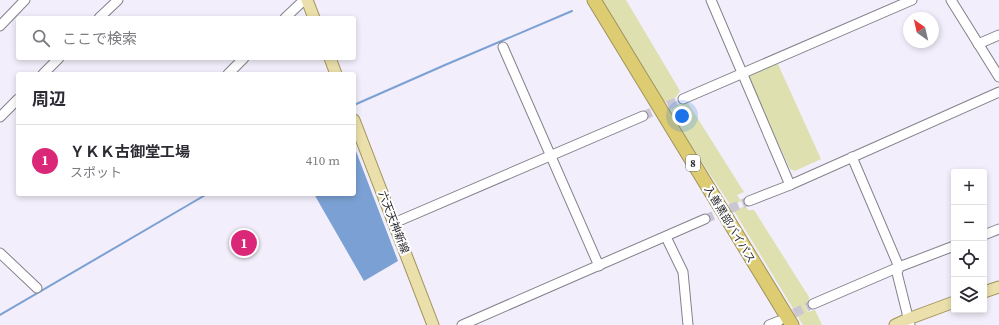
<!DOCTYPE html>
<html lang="ja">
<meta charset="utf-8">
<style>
:root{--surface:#fff;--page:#f2f2f3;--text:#2b2b33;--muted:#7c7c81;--line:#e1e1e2;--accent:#db2777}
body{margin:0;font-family:"Source Serif 4","Noto Sans JP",serif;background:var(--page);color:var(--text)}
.controls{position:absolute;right:12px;bottom:12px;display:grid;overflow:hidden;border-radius:4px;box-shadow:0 2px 6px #0003}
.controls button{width:36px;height:36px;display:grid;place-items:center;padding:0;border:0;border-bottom:1px solid var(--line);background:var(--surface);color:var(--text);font:20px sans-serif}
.compass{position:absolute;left:903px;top:12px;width:36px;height:36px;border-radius:50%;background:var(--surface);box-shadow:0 2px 6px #0003;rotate:326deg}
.you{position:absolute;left:682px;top:116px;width:14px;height:14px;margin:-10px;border:3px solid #fff;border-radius:50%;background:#1a73e8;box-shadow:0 0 0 6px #1a73e833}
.badge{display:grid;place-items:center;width:26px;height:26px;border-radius:50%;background:var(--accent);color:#fff;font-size:13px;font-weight:700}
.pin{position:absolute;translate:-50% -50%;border:2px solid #fff;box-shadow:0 1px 4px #0006}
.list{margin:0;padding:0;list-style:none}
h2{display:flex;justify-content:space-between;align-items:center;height:52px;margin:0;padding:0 16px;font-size:17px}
h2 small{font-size:13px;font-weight:400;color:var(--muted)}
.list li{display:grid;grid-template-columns:26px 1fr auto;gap:12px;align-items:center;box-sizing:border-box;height:72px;padding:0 16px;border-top:1px solid var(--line)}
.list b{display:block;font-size:15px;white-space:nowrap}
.list p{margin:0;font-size:13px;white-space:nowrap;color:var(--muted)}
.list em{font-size:13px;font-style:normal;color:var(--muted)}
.icon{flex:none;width:22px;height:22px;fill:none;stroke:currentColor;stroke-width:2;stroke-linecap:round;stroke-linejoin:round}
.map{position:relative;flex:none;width:999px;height:325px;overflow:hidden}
.search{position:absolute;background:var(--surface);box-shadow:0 2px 6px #0003;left:16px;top:16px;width:340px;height:44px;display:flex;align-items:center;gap:10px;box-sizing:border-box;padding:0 14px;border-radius:4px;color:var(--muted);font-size:15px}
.panel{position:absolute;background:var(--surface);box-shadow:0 2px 6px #0003;left:16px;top:72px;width:340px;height:124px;border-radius:4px}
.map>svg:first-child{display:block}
.green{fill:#dee0af}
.water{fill:#7ba1d4}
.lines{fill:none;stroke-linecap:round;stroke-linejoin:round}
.stream{stroke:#7ba1d4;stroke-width:2}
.minor-tunnel{stroke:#cac7d2;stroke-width:9;stroke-dasharray:9 4.5;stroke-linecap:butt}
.minor-casing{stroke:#84818c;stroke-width:11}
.major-casing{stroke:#a0945c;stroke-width:13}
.highway-casing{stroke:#a0945c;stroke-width:15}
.minor{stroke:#fff;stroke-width:9}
.major{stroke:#ebe0ab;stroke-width:11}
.highway{stroke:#decc73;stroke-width:13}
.labels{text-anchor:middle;stroke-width:4;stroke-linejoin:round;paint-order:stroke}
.shield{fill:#fff;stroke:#6b6b6e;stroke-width:1}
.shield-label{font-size:10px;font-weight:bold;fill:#2c2b30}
.street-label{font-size:11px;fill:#2c2b30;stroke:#fff}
</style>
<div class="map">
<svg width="999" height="325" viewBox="0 0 999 325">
<rect width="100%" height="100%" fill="#f2eefb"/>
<g class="green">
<polygon points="602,0 626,0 680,91 676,97 663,103"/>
<polygon points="777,62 821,159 795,171 790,169 747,76"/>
<polygon points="686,100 744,192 737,195 741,201 731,206 667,109"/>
<polygon points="745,206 748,210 754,210 809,297 809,303 805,306 808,312 815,310 822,325 803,325 734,211"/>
</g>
<polygon class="water" points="354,146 398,261 364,281 314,194 354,194"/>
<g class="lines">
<g class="stream">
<polyline points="354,105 445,65 572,11"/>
<polyline points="0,315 207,194"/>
</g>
<g class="minor-tunnel">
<polyline points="643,116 683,99"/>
<polyline points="705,219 749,201"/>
<polyline points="782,319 813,304"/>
</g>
<defs>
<g id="minor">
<polyline points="711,0 790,185"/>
<polyline points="951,0 999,77"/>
<polyline points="99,18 118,0"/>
<polyline points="285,18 304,0"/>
<polyline points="0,26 25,0"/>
<polyline points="978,44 999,35"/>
<polyline points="503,47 599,266"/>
<polyline points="43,74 59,58"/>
<polyline points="228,74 244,58"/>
<polyline points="683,99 912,0"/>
<polyline points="0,117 18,99"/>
<polyline points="852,157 899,267 897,273 910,325"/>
<polyline points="749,201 790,185 999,92"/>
<polyline points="394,223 643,116"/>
<polyline points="984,235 999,229"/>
<polyline points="666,237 683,272 688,325"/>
<polyline points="0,253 37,288"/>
<polyline points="813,304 899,267 954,246"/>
<polyline points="462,325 705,219"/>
<polyline points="769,325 779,321"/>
</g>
<g id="major">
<polyline points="307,0 314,18"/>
<polyline points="330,58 336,74"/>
<polyline points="354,120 433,325"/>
<polyline points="984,292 999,287"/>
<polyline points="895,325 908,319 954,302"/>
</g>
<polyline id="highway" points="594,0 792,325"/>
</defs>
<use href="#minor" class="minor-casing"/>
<use href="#major" class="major-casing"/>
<use href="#highway" class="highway-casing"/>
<use href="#minor" class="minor"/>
<use href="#major" class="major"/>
<use href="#highway" class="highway"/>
</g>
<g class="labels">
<rect class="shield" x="686" y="155" width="14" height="16" rx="3"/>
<g class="shield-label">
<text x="693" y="167">8</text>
</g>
<g class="street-label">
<text transform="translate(394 222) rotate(69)" y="4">六天天神新線</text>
<text transform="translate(730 224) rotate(59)" y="4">入善黒部バイパス</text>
</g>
</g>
</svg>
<div class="controls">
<button>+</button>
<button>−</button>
<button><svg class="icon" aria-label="locate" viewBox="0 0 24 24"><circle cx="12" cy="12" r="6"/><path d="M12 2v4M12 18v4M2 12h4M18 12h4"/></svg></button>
<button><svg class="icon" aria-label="layers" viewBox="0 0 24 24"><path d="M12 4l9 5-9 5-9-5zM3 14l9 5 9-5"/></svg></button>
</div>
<svg class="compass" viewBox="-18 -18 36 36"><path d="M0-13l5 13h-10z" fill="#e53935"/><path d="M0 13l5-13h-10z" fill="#7c7c81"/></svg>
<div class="you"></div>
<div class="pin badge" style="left:244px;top:243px">1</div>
<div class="search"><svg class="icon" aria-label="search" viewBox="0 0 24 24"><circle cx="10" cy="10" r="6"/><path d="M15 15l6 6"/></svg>ここで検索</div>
<section class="panel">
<h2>周辺<small></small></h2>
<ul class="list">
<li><span class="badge">1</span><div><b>ＹＫＫ古御堂工場</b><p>スポット</p></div><em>410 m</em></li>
</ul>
</section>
</div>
